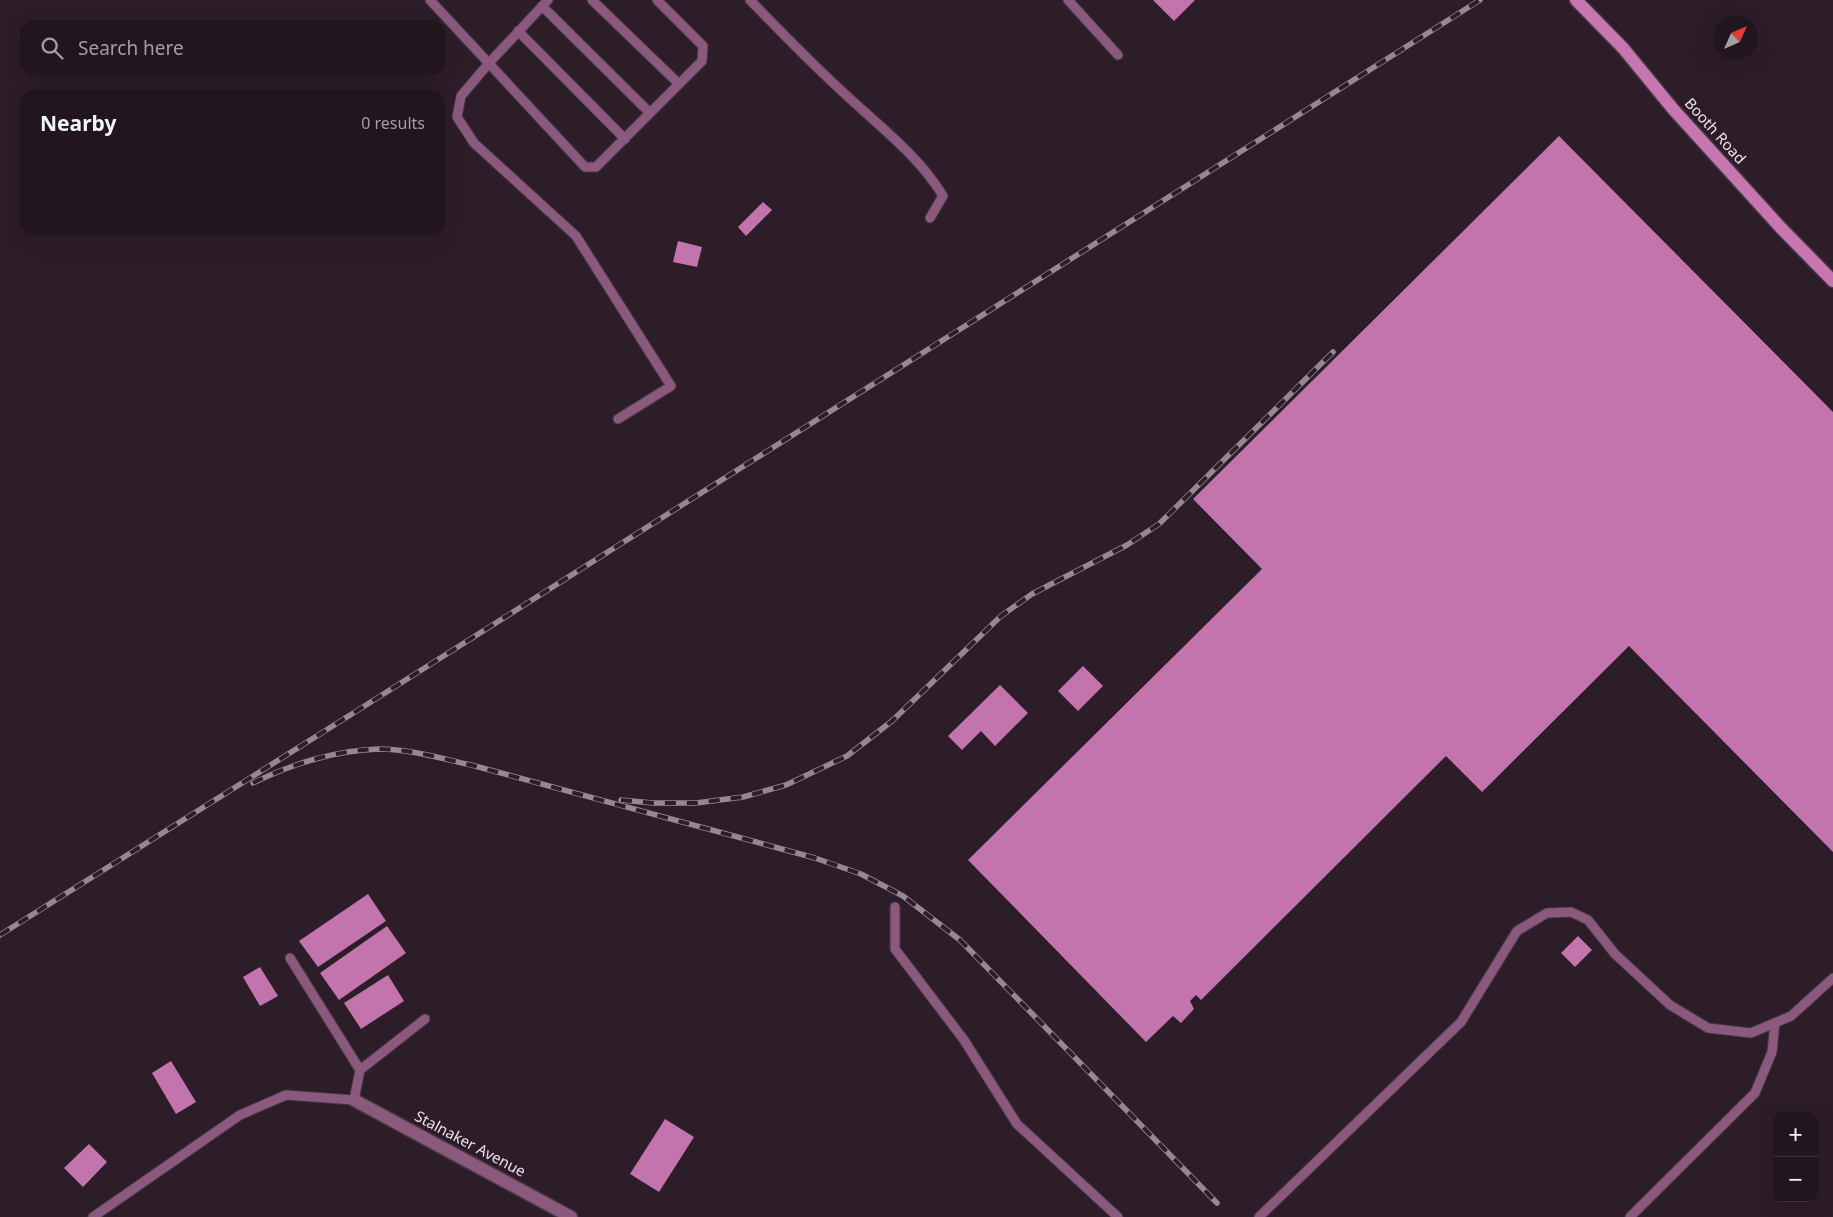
<!DOCTYPE html>
<meta charset="utf-8">
<style>
:root{--surface:#22161e;--page:#2e232b;--text:#f1f3f6;--muted:#a29fa4;--line:#3f353c}
body{margin:0;font-family:"Noto Sans",sans-serif;background:var(--page);color:var(--text)}
.controls{position:absolute;right:15px;bottom:15px;display:grid;overflow:hidden;border-radius:10px;box-shadow:0 5px 20px #0002}
.controls button{width:45px;height:45px;display:grid;place-items:center;padding:0;border:0;border-bottom:1px solid var(--line);background:var(--surface);color:var(--text);font:25px sans-serif}
.compass{position:absolute;left:1713px;top:15px;width:45px;height:45px;border-radius:50%;background:var(--surface);box-shadow:0 5px 20px #0002;rotate:45deg}
.list{margin:0;padding:0;list-style:none}
h2{display:flex;justify-content:space-between;align-items:center;height:65px;margin:0;padding:0 20px;font-size:21px}
h2 small{font-size:16px;font-weight:400;color:var(--muted)}
.icon{flex:none;width:28px;height:28px;fill:none;stroke:currentColor;stroke-width:2;stroke-linecap:round;stroke-linejoin:round}
.map{position:relative;flex:none;width:1833px;height:1217px;overflow:hidden}
.search{position:absolute;background:var(--surface);box-shadow:0 5px 20px #0002;left:20px;top:20px;width:425px;height:55px;display:flex;align-items:center;gap:12px;box-sizing:border-box;padding:0 18px;border-radius:15px;color:var(--muted);font-size:19px}
.panel{position:absolute;background:var(--surface);box-shadow:0 5px 20px #0002;left:20px;top:90px;width:425px;height:145px;border-radius:15px}
.map>svg:first-child{display:block}
.building{fill:#c374ad}
.lines{fill:none;stroke-linecap:round;stroke-linejoin:round}
.lane-casing{stroke:#483943;stroke-width:11}
.street-casing{stroke:#483943;stroke-width:15}
.secondary-casing{stroke:#483943;stroke-width:15}
.lane{stroke:#8b597d;stroke-width:9}
.street{stroke:#8b597d;stroke-width:12}
.secondary{stroke:#c776b1;stroke-width:12}
.rail-casing{stroke:#968891;stroke-width:5.5}
.rail{stroke:#2d1d28;stroke-width:4;stroke-dasharray:11;stroke-linecap:butt}
.labels{text-anchor:middle;stroke-width:5;stroke-linejoin:round;paint-order:stroke}
.street-label{font-size:15px;fill:#ede2e9;stroke:#2d1d28}
</style>
<div class="map">
<svg width="1833" height="1217" viewBox="0 0 1833 1217">
<rect width="100%" height="100%" fill="#2d1d28"/>
<g class="building">
<polygon points="1153,0 1195,0 1174,21"/>
<polygon points="1559,136 1833,412 1833,852 1629,646 1482,792 1446,756 1201,1000 1196,995 1190,1001 1194,1009 1181,1023 1173,1016 1146,1042 968,860 1262,569 1193,499"/>
<polygon points="763,202 772,210 746,236 738,227"/>
<polygon points="678,241 702,247 697,267 673,262"/>
<polygon points="1083,666 1103,686 1078,711 1058,691"/>
<polygon points="1000,685 1028,713 995,746 981,731 962,750 948,736"/>
<polygon points="368,894 386,921 318,967 299,941"/>
<polygon points="387,926 406,953 339,1000 320,973"/>
<polygon points="1578,936 1592,950 1575,967 1561,953"/>
<polygon points="260,967 278,996 260,1006 243,977"/>
<polygon points="388,975 404,1001 361,1029 344,1003"/>
<polygon points="171,1061 196,1102 176,1114 152,1073"/>
<polygon points="665,1119 694,1137 659,1192 630,1174"/>
<polygon points="89,1144 107,1162 83,1187 64,1168"/>
</g>
<g class="lines">
<defs>
<g id="lane">
<polyline points="430,0 585,167 596,167 702,61 703,46 657,0"/>
<polyline points="548,0 489,63 461,96 457,117 474,143 576,236 671,386 618,419"/>
<polyline points="592,0 678,83"/>
<path d="M750 0C781 32 812 64 845 94 879 126 919 156 943 196L930 218"/>
<polyline points="1068,0 1118,55"/>
<polyline points="542,6 650,113"/>
<polyline points="518,31 625,139"/>
<polyline points="895,907 895,949 964,1040 1017,1124 1118,1217"/>
<polyline points="290,958 360,1070 425,1019"/>
<polyline points="93,1217 240,1115 286,1095 354,1100 360,1070"/>
<polyline points="1259,1217 1461,1022 1517,931 1547,913 1571,912 1588,920 1615,954 1670,1005 1708,1028 1751,1033 1791,1016 1833,978"/>
<polyline points="1630,1217 1755,1093 1772,1052 1775,1023"/>
</g>
<polyline id="street" points="354,1100 571,1217"/>
<polyline id="secondary" points="1576,0 1623,48 1673,109 1781,228 1833,281"/>
</defs>
<use href="#lane" class="lane-casing"/>
<use href="#street" class="street-casing"/>
<use href="#secondary" class="secondary-casing"/>
<use href="#lane" class="lane"/>
<use href="#street" class="street"/>
<use href="#secondary" class="secondary"/>
<defs>
<g id="rail">
<path d="M253 783C291 764 337 750 379 749 410 749 444 759 475 766L815 858 861 874 903 896 960 940 1217 1203"/>
<polyline points="621,800 653,803 696,803 743,797 786,785 847,756 892,721 1001,616 1032,594 1127,545 1159,524 1333,352"/>
<polyline points="0,935 355,712 1480,0"/>
</g>
</defs>
<use href="#rail" class="rail-casing"/>
<use href="#rail" class="rail"/>
</g>
<g class="labels">
<g class="street-label">
<text transform="translate(1715 131) rotate(48)" y="5">Booth Road</text>
<text transform="translate(470 1144) rotate(28)" y="5">Stalnaker Avenue</text>
</g>
</g>
</svg>
<div class="controls">
<button>+</button>
<button>−</button>
</div>
<svg class="compass" viewBox="-18 -18 36 36"><path d="M0-13l5 13h-10z" fill="#e53935"/><path d="M0 13l5-13h-10z" fill="#a29fa4"/></svg>
<div class="search"><svg class="icon" aria-label="search" viewBox="0 0 24 24"><circle cx="10" cy="10" r="6"/><path d="M15 15l6 6"/></svg>Search here</div>
<section class="panel">
<h2>Nearby<small>0 results</small></h2>
<ul class="list">
</ul>
</section>
</div>
